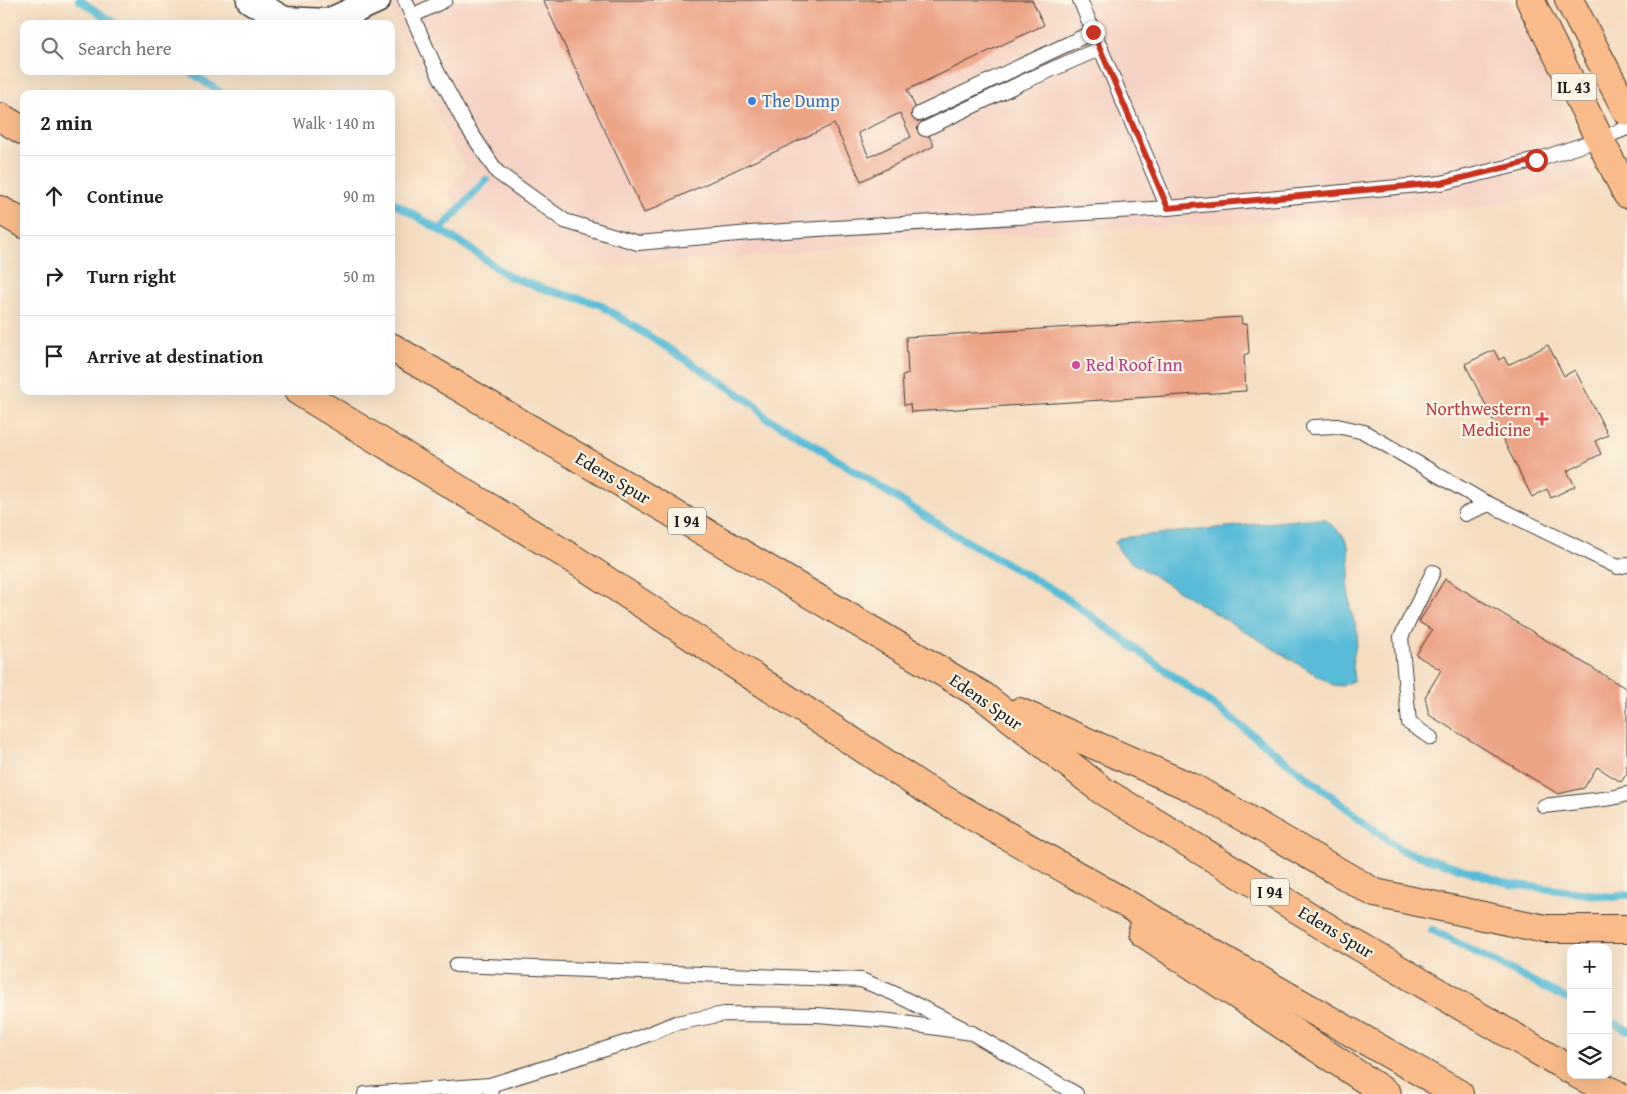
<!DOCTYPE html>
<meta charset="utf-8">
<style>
:root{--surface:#fff;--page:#f2f2f2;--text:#202124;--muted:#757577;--line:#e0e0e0}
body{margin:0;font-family:"Gentium Book Plus",serif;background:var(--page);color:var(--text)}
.controls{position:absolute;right:15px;bottom:15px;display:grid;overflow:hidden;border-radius:10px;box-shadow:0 5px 20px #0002}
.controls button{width:45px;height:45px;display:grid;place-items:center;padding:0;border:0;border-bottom:1px solid var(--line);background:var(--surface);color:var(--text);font:25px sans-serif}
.stop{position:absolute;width:15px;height:15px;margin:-11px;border:4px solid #c8321e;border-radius:50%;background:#fff}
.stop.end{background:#c8321e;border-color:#fff;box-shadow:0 1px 5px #0008}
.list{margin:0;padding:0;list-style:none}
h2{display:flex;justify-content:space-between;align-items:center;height:65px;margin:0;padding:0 20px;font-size:21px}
h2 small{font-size:16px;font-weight:400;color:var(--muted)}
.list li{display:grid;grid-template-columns:32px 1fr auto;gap:15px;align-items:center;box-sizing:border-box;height:80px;padding:0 20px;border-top:1px solid var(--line)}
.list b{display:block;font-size:19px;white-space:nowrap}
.list em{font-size:16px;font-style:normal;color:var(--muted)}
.icon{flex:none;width:28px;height:28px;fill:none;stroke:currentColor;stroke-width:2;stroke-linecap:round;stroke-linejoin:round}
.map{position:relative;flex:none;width:1627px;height:1094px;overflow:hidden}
.search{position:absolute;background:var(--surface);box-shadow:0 5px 20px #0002;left:20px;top:20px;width:375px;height:55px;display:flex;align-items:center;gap:12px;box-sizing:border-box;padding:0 18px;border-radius:10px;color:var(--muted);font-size:19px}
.panel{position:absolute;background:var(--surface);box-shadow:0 5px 20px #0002;left:20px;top:90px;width:375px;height:305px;border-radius:10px}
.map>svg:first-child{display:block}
.built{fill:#f5d2c3}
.water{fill:#59bcd8;stroke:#3a6c7a}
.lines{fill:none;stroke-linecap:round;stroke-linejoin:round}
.stream{stroke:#59bcd8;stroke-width:8}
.building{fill:#eca386;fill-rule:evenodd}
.lane-casing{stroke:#3d3935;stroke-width:16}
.street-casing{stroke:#3d3935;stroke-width:29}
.primary-casing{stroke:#3d3935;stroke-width:30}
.highway-casing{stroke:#3d3935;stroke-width:30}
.lane{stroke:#fff;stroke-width:14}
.street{stroke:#fff;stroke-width:26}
.primary{stroke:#f9bc8a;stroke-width:28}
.highway{stroke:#f9bc8a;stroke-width:28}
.route{stroke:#c8321e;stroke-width:6}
.shop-dot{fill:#3f7fe0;stroke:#fcf5e5;stroke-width:2}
.hotel-dot{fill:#d1479c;stroke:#fcf5e5;stroke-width:2}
.health-dot{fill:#e0444e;stroke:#fcf5e5;stroke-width:2}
.labels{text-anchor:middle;stroke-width:4.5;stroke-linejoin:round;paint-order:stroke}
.shield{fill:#fcf5e5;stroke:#5f5d58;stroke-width:1}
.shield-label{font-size:16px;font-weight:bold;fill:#1c1c1c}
.shop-label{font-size:18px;fill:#366cbe;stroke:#fcf5e5;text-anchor:start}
.hotel-label{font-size:18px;fill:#b23c85;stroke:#fcf5e5;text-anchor:start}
.health-label{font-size:18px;fill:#be3a42;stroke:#fcf5e5;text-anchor:end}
.street-label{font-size:18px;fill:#1c1c1c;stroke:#fcf5e5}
</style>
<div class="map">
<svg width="1627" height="1094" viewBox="0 0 1627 1094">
<rect width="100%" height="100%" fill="#fcf5e5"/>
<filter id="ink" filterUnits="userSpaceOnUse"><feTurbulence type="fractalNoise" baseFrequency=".02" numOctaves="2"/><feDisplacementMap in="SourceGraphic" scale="10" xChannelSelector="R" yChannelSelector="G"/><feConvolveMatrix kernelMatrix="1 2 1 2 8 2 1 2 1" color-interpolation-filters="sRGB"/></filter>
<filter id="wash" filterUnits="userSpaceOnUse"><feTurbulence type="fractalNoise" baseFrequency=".0096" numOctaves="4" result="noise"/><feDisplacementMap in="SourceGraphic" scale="20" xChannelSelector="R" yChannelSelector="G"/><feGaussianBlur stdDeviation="1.12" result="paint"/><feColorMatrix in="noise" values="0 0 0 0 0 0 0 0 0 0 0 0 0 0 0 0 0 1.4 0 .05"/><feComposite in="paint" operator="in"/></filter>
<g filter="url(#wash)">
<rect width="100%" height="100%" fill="#f5ddc0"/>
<polygon class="built" points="386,0 1509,0 1549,79 1589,179 1535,198 1473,207 1362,217 1088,230 872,244 761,255 570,269 444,193 467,167 451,145"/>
<polygon class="water" points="1306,519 1325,519 1342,534 1348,545 1350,569 1348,586 1350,607 1358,634 1352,665 1354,680 1342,686 1333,685 1131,562 1120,552 1115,543 1119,538"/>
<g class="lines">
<g class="stream">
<polyline points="79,0 116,24"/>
<polyline points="189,71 223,94"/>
<polyline points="391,201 468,247 508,276 544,289 599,304 730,388 758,407 766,418 783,426 952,533 1062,595 1223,712 1401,850 1510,884 1612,897 1627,895"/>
<polyline points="440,230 486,180"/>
<polyline points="1432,930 1571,1001"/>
<polyline points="1608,1020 1627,1030"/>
</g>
</g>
<g id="blocks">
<g class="building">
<path d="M543 0H1032L1044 25 907 90 934 146 861 181 834 124 644 213ZM900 113 911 137 869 157 858 133Z"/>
<polygon points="1241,317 1242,324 1247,324 1249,353 1244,355 1246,391 911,412 910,404 904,405 902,375 908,374 906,337"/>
<polygon points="1548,345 1564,376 1575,370 1608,435 1595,441 1601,454 1567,471 1575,486 1551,498 1547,489 1532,497 1465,364 1494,350 1499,360 1504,357 1508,365"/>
<polygon points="1445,579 1627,689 1627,773 1621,782 1597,767 1584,788 1558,794 1429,715 1425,697 1441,670 1416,655 1432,630 1419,622"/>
</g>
</g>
</g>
<g filter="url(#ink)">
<use href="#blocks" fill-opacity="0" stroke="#3d3935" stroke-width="1"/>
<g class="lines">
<defs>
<g id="lane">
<polyline points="405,0 436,69 464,122 497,172 565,221 638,243 750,233 1168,208 1441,183 1537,160 1600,139 1627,128"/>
<polyline points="1080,0 1168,208"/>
<polyline points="412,16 445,0"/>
<polyline points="919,114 1093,32"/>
<polyline points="925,129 1021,83 1101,48"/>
<polyline points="1313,427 1337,426 1364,432 1481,500 1618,567 1627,565"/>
<polyline points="1465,514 1489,504"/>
<polyline points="1431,738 1409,723 1401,637 1433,572"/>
<polyline points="1544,806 1612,798 1627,794"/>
<polyline points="456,965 861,980 893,993 962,1028"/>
<polyline points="365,1094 490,1085"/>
<polyline points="491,1094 490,1085 631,1041 676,1023 724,1014 817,1015 890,1021 972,1033 1076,1094"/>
</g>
<polyline id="street" points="250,0 284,20 328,22 377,0"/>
<g id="primary">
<polyline points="1530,0 1627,194"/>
<polyline points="1569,0 1627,111"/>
</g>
<g id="highway">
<polyline points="0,117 24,131"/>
<polyline points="0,210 24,224"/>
<polyline points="391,347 983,696 1103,791 1345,938 1571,1070"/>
<polyline points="298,391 575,560 922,787 1459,1094"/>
<polyline points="1019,712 1193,788 1375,893 1545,929 1627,929"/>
<polyline points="1142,932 1387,1094"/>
<polyline points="1579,1075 1616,1094"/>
</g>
</defs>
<use href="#lane" class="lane-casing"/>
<use href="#street" class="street-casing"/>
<use href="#primary" class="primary-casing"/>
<use href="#highway" class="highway-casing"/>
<use href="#lane" class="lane"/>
<use href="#street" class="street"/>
<use href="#primary" class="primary"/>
<use href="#highway" class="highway"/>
</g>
</g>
<g class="lines" filter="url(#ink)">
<polyline class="route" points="1093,32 1168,208 1441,183 1536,160"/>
</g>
<circle class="shop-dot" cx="752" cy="101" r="5"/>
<circle class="hotel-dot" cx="1076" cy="365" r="5"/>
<path class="health-dot" d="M1539.5 411.5h5v5h5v5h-5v5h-5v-5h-5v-5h5z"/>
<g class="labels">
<g class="shield">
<rect x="1551.5" y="73.5" width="45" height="27" rx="4"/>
<rect x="668" y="507.5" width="38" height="27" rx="4"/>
<rect x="1251" y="878.5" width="38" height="27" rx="4"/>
</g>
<g class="shield-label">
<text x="1574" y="93">IL 43</text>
<text x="687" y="527">I 94</text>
<text x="1270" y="898">I 94</text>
</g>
<g class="shop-label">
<text x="762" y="107">The Dump</text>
</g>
<g class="hotel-label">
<text x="1086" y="371">Red Roof Inn</text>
</g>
<g class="health-label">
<text x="1531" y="415">Northwestern<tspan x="1531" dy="21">Medicine</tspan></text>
</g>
<g class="street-label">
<text transform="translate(613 478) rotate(31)" y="6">Edens Spur</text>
<text transform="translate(986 702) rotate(35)" y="6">Edens Spur</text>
<text transform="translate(1336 932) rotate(31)" y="6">Edens Spur</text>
</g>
</g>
</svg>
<div class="controls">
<button>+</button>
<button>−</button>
<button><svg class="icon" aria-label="layers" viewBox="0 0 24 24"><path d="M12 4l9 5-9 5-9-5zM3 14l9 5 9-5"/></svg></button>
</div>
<div class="stop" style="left:1536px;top:160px"></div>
<div class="stop end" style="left:1093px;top:32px"></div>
<div class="search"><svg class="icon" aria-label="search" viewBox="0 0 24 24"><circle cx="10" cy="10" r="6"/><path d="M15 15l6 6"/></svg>Search here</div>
<section class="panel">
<h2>2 min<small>Walk · 140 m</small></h2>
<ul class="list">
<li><svg class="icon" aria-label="ahead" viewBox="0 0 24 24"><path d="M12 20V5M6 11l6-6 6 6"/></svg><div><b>Continue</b></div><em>90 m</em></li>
<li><svg class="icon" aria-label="right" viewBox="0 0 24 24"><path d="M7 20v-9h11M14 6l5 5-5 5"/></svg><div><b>Turn right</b></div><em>50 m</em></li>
<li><svg class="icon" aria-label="arrive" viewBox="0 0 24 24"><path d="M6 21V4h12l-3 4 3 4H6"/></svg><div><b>Arrive at destination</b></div></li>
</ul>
</section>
</div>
